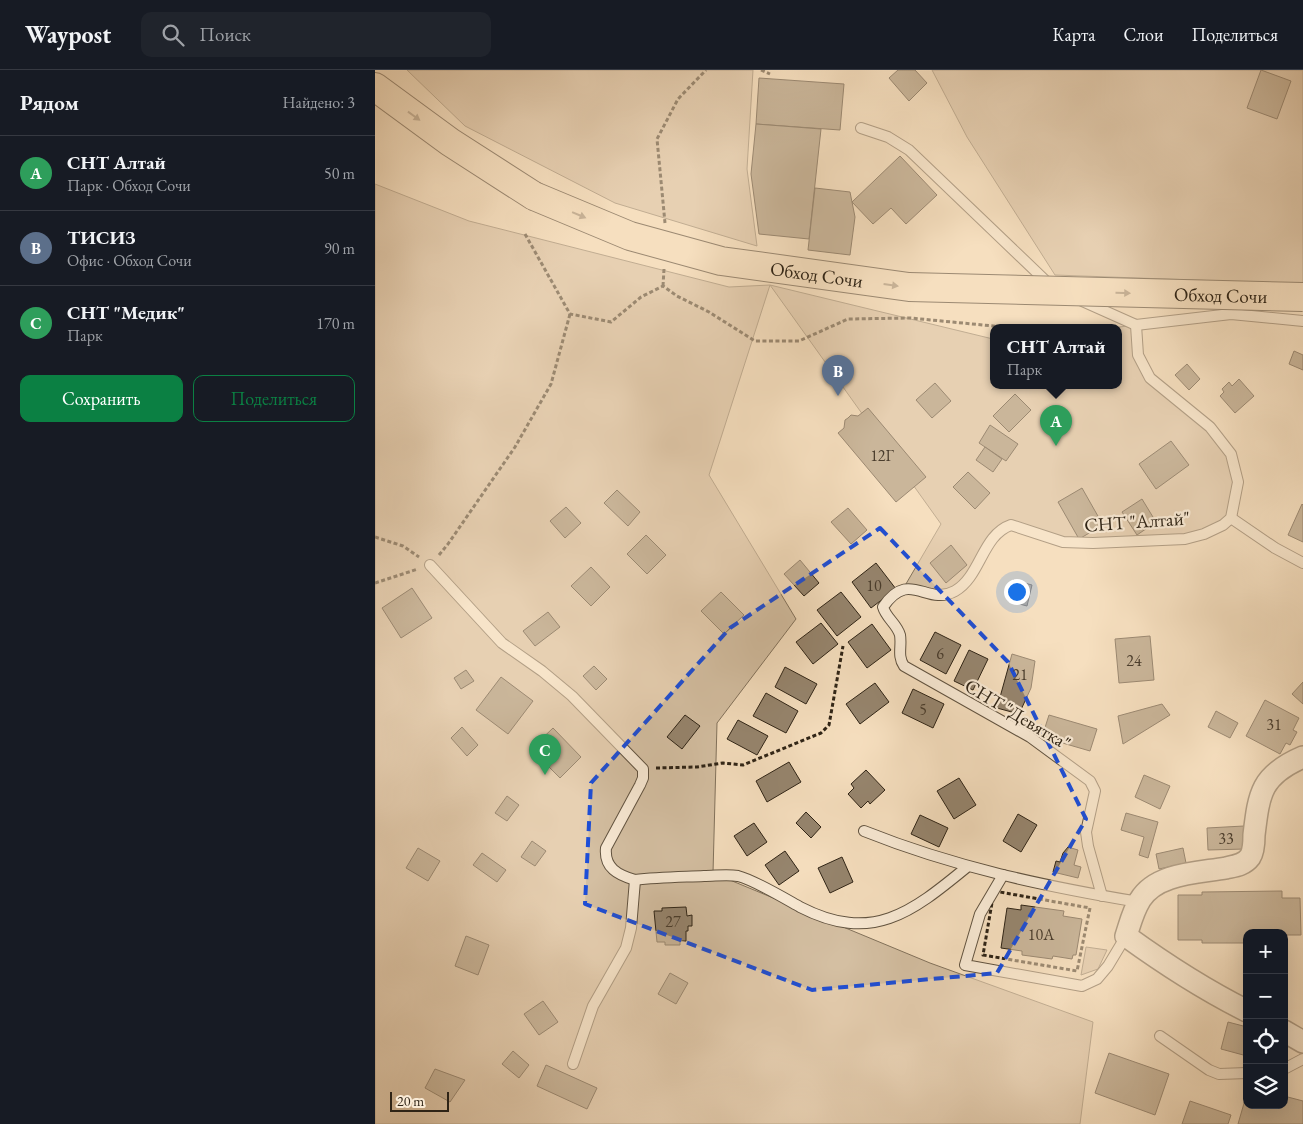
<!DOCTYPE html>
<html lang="ru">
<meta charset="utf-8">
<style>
:root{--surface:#171b24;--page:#20242c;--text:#f1f3f6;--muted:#9ea1a6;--line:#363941;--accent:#0b8043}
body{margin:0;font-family:"EB Garamond",serif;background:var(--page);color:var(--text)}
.controls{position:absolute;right:15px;bottom:15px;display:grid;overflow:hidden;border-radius:10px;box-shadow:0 5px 20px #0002}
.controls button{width:45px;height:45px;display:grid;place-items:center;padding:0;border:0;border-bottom:1px solid var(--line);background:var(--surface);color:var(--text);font:25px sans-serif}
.scale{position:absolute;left:15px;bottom:12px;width:59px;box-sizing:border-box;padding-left:5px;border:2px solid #2f2416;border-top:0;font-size:14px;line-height:18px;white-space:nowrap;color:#2f2416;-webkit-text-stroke:4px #f9ead5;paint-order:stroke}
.you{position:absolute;left:641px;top:521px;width:18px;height:18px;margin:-12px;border:4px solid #fff;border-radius:50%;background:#1a73e8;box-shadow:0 0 0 8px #1a73e833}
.badge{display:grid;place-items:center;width:32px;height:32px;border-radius:50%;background:var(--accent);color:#fff;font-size:16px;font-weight:700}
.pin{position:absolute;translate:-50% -41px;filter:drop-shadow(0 1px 2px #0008)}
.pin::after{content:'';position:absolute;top:26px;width:18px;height:15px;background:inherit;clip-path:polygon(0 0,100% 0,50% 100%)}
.popup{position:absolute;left:615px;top:254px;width:132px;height:65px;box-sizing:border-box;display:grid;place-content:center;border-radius:10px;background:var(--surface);filter:drop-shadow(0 1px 4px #0005);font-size:16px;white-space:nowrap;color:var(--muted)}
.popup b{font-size:19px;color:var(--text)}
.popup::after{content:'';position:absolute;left:50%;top:100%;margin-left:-10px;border:10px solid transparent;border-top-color:var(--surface)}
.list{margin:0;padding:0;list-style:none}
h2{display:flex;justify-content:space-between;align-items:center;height:65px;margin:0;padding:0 20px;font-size:21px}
h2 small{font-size:16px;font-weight:400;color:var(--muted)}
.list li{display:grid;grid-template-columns:32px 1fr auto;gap:15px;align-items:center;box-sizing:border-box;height:75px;padding:0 20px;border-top:1px solid var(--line)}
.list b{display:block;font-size:19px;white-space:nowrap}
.list p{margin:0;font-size:16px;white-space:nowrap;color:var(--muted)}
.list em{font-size:16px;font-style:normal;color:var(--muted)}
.actions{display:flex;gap:10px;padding:15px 20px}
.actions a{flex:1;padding:11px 0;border:1px solid var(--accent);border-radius:10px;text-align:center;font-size:18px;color:var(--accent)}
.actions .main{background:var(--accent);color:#fff}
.icon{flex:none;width:28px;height:28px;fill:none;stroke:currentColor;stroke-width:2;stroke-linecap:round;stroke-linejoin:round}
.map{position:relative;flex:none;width:928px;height:1054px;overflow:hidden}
header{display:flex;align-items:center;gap:30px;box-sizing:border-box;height:70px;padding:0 25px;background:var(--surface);border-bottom:1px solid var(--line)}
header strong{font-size:24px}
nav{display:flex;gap:28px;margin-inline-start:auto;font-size:18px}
.search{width:350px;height:45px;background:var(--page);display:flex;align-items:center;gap:12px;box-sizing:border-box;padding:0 18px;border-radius:10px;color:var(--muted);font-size:19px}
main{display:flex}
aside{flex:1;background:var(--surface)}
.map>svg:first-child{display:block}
.green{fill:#d4bfa2;stroke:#82725c}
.building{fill:#96856e;stroke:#2f2416}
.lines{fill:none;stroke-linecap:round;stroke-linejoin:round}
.service-casing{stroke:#615340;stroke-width:12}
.minor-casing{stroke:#615340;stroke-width:24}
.trunk-casing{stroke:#2f2416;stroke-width:30}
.path{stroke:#2f2416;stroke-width:3;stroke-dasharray:4 2.5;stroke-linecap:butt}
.service{stroke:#f9ead5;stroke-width:10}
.minor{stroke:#f9ead5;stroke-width:21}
.trunk{stroke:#f6dfbf;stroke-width:28}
.trunk-bridge-casing{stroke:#2f2416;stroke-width:30;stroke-linecap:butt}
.trunk-bridge{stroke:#f6dfbf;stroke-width:28}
.oneway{fill:#92826a}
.marked{fill:none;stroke:#1d4ed8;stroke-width:4;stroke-dasharray:10 6;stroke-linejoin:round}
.labels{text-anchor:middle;stroke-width:4.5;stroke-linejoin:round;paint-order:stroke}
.number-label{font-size:16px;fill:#493c2c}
.street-label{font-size:19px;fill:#2f2416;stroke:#f9ead5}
</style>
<header>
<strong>Waypost</strong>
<div class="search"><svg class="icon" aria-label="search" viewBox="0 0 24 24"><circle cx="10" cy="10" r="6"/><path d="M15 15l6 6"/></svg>Поиск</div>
<nav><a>Карта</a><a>Слои</a><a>Поделиться</a></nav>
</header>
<main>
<aside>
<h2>Рядом<small>Найдено: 3</small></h2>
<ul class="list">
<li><span class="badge" style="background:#2e9e5b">A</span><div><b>СНТ Алтай</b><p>Парк · Обход Сочи</p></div><em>50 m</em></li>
<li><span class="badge" style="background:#5c6f8a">B</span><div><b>ТИСИЗ</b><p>Офис · Обход Сочи</p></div><em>90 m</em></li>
<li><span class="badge" style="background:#2e9e5b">C</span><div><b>СНТ &quot;Медик&quot;</b><p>Парк</p></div><em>170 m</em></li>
</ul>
<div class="actions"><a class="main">Сохранить</a><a>Поделиться</a></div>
</aside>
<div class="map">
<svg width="928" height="1054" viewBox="0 0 928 1054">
<rect width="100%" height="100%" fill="#f6dfbf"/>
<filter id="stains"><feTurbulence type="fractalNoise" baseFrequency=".004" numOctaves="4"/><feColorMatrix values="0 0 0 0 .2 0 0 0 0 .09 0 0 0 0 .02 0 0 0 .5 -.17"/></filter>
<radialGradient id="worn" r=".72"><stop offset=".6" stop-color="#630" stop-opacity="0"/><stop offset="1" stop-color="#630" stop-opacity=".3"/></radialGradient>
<g class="green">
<polygon points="32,0 378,0 372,99 382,176 240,133 90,56"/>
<polygon points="557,0 928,0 928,214 680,205 592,67"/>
<polygon points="0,114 94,151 354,217 395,215 618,269 618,315 744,315 744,257 761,255 768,297 846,369 863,412 856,448 829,464 718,473 630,457 579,522 528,519 566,454 395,215 334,405 421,549 342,653 338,803 555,893 718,952 705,1054 0,1054"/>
<polygon points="711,877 732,880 723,899 706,905"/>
</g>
<g class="building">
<polygon points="523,0 540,0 552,13 534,31 514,8"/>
<polygon points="886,0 916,11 902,49 872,38"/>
<polygon points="384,8 469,14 465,60 381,54"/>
<polygon points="381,54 446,59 434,169 384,164 376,104"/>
<polygon points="525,86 562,125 531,154 516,138 498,154 477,132"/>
<polygon points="440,118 475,122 480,147 475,185 433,180"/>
<polygon points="919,281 928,285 928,300 914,294"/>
<polygon points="812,294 825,309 814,320 800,305"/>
<polygon points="864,309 879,326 860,343 845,326 849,322 847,319 854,312 857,316"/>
<polygon points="560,313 576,331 557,348 541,330"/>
<polygon points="640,324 656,340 634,362 618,346"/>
<polygon points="493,338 551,407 521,432 463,363 469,358 470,350 473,348 476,345 483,346"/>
<polygon points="615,355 643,374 631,391 604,373"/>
<polygon points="796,371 814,395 781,419 764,394"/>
<polygon points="610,377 627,389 618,402 601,390"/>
<polygon points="593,402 615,423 600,439 578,417"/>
<polygon points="707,418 728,455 704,469 683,432"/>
<polygon points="242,420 265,442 253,456 229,433"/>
<polygon points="767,429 781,452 762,465 747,442"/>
<polygon points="927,434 928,435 928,472 913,465"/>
<polygon points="191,437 206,453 190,468 175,451"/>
<polygon points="473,438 492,460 476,474 456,452"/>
<polygon points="271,465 291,485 272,504 252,484"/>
<polygon points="576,475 592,495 571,513 555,493"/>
<polygon points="425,490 444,513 429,526 409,504"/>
<polygon points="501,493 521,519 496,538 477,512"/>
<polygon points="216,497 235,517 216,536 196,516"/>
<polygon points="638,510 657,515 652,536 633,531"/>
<polygon points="37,518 57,548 26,568 7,538"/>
<polygon points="346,522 369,545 349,564 326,541"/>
<polygon points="466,522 486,547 462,566 442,540"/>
<polygon points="173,542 185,557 160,576 148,561"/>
<polygon points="446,553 463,574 438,594 421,572"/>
<polygon points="497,554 516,580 492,598 473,572"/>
<polygon points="560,562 586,575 571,604 545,590"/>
<polygon points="775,566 779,610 744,613 740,569"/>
<polygon points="594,580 613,589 598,620 579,611"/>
<polygon points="637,584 660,591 656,618 644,644 622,638"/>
<polygon points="219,596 232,609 221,620 208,606"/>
<polygon points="410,597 442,614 431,634 400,617"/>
<polygon points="91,600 99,611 86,619 79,608"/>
<polygon points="126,607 158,631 133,664 101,640"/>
<polygon points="928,612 928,634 917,624"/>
<polygon points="500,613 514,632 485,654 471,634"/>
<polygon points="538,619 569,634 558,658 527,643"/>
<polygon points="391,623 423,641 411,663 378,646"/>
<polygon points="890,630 924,648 918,660 922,662 915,675 911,673 905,684 871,666"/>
<polygon points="787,634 795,645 748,674 743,646"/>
<polygon points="841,641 863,653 855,668 833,657"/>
<polygon points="310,645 325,656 307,679 292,667"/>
<polygon points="674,645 722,659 715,681 667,667"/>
<polygon points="363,650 393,666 382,685 352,669"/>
<polygon points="87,657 103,675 92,686 76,668"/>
<polygon points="178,658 206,687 185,708 156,679"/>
<polygon points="414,692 426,712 392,732 381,711"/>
<polygon points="491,700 510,720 495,734 493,731 486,738 473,724 479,718 476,714"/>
<polygon points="769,705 795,716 785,739 760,727"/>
<polygon points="584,708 601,735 579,749 562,721"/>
<polygon points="132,726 144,735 132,751 120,743"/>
<polygon points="431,742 446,757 436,768 421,753"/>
<polygon points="751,743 783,752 773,788 764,785 769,767 746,760"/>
<polygon points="643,744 662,755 646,782 628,771"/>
<polygon points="545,745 573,758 564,777 536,764"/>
<polygon points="379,753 392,772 372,786 359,766"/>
<polygon points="869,756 870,779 833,780 832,758"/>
<polygon points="157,771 171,781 160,796 146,787"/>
<polygon points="693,777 703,780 699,795 706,797 703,808 678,802 681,791 685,792 688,783"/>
<polygon points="43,778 65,791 53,811 31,798"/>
<polygon points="808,778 811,793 784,799 781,784"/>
<polygon points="410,781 424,801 404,815 390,795"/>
<polygon points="107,783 131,800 122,812 98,795"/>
<polygon points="467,787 478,812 455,823 443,798"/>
<polygon points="907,821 907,828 925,828 926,865 909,865 909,863 872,863 872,873 827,873 827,870 803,870 803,825 827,825 827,822"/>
<polygon points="646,835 689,841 688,846 707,849 701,885 698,885 697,889 678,886 677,889 647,885 647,881 626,878 632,838 646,840"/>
<polygon points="311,837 312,846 317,845 317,856 313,856 313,861 311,861 311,871 305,871 305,875 290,875 290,872 282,872 279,841 287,841 287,838"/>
<polygon points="91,866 114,875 103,905 80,896"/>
<polygon points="295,903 313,913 301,934 283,924"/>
<polygon points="168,931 183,952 164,965 149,944"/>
<polygon points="853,952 872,957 872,986 846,979"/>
<polygon points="138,981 154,995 144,1008 127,994"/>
<polygon points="734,983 794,1004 780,1045 720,1023"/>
<polygon points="171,995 222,1018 212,1039 162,1016"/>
<polygon points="60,999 90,1010 75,1032 50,1018"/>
<polygon points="872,1023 872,1035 909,1035 909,1026 928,1031 928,1054 863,1054"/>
<polygon points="815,1031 856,1045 853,1054 807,1054"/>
</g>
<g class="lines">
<defs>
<g id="service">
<polyline points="486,58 513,67 534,80 675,215"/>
<polyline points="705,230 761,255 856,244 928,251"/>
<polyline points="856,448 900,478 928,493"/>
<path d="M55 495 127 573 167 601 197 626 268 699V708L265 715 231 778C229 798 243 805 260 810 283 807 306 807 329 806 340 806 352 804 363 806 379 810 409 828 425 837 497 874 536 843 592 797"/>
<path d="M489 761C579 797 668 816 764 832"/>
<polyline points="628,805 605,844 590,895 707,916 722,909 733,896 751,866"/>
<path d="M727 826 713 776 711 762 720 721 715 711 655 667 529 596C522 586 527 576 525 565 522 554 511 548 508 537 535 498 551 537 580 521 606 506 607 465 636 455L688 472 718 473 810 469 829 464 848 455 856 448 863 412 856 384 835 357 775 308 763 285 761 255"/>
<polyline points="785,966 834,1000 844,1004 872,1003"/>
<polyline points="198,994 218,936 251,878 256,858 260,810"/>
<polyline points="909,999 928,989"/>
</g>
<g id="minor">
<path d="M872 941C828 919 791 895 751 866 755 854 758 841 765 830 781 803 823 803 851 798 860 796 869 795 875 787 879 781 879 771 879 765 884 723 886 705 928 687"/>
<polyline points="909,961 928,972"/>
</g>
<polyline id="trunk" points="0,17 75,72 159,126"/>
</defs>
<use href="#service" class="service-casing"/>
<use href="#minor" class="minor-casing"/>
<use href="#trunk" class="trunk-casing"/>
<g class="path">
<polyline points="386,0 395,4"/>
<polyline points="290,153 282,69 303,29 331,0"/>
<polyline points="150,164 195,244 236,252 266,227 288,216 302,226 334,242 380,271 424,271 473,249 536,248 628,257"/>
<polyline points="288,216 289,199"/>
<polyline points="709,257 725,256"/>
<polyline points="0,467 28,476 44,487"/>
<polyline points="64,485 73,474 140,377 176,314 195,244"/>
<polyline points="0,513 43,499"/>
<polyline points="281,698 322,697 348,693 368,695 446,663 454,655 468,576"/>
<polygon points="619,821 715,838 702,901 608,885"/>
</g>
<use href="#service" class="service"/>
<use href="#minor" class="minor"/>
<use href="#trunk" class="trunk"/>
<defs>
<g id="trunk-bridge">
<path id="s1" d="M159 126 255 166 346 191 534 217 928 227"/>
</g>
</defs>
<use href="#trunk-bridge" class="trunk-bridge-casing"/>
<use href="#trunk-bridge" class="trunk-bridge"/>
</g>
<defs><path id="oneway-solid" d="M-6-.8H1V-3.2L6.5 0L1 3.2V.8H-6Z" transform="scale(1.25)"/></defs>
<g class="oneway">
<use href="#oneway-solid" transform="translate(39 46) rotate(36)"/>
<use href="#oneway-solid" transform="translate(204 145) rotate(23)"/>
<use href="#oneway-solid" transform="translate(516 215) rotate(8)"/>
<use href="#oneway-solid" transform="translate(748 223) rotate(1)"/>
</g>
<path d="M0 0H928V1054H0ZM505 458 633 592 711 749 622 903 437 920 210 834 216 713 355 558Z" fill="#f6dfbf" fill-opacity=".55" fill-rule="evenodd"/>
<path class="marked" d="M505 458 633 592 711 749 622 903 437 920 210 834 216 713 355 558Z"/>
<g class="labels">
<g class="number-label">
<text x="507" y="391">12Г</text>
<text x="499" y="521">10</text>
<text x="565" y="589">6</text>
<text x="759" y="596">24</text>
<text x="645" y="610">21</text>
<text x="548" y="645">5</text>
<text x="899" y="660">31</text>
<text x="851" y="774">33</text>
<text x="298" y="857">27</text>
<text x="666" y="870">10А</text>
</g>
<g class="street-label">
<text dy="7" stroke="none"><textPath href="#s1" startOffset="295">Обход Сочи</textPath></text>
<text dy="7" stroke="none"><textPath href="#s1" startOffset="700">Обход Сочи</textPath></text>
<text transform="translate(762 451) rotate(-4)" y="7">СНТ "Алтай"</text>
<text transform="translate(643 644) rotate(31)" y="7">СНТ "Девятка"</text>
</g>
</g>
<rect width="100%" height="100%" filter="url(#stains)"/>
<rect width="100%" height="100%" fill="url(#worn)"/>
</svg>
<div class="controls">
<button>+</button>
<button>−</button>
<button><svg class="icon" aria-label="locate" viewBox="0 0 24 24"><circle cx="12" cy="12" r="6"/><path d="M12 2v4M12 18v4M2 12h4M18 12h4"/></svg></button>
<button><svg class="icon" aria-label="layers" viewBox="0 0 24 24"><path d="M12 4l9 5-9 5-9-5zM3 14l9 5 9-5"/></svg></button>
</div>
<div class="scale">20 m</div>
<div class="you"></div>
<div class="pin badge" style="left:681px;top:376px;background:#2e9e5b">A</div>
<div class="popup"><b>СНТ Алтай</b>Парк</div>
<div class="pin badge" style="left:463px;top:326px;background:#5c6f8a">B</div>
<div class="pin badge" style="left:170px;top:705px;background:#2e9e5b">C</div>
</div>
</main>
